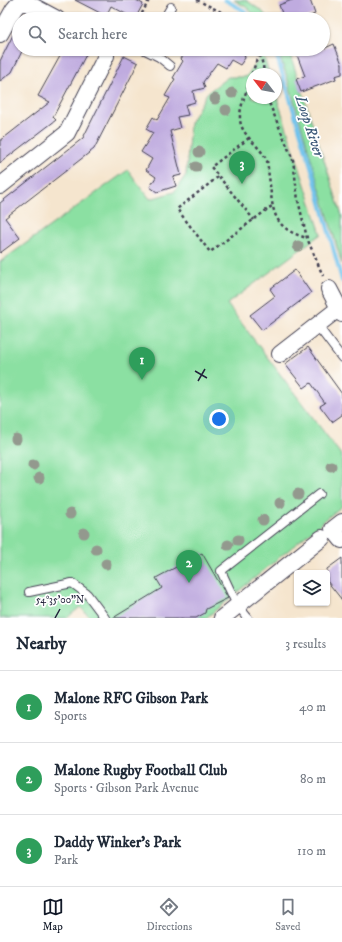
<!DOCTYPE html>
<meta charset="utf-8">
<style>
:root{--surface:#fff;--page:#f6f6f7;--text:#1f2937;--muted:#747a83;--line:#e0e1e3;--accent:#111827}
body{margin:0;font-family:"IM FELL DW Pica",serif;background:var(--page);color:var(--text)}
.controls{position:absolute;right:12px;bottom:12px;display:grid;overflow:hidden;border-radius:4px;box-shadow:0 1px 3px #0004}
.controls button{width:36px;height:36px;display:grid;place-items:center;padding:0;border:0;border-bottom:1px solid var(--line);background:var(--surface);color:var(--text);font:20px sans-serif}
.compass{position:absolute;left:246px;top:68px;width:36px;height:36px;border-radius:50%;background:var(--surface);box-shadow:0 1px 3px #0004;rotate:301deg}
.you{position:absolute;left:219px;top:419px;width:14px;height:14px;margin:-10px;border:3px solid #fff;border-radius:50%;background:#1a73e8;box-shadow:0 0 0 6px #1a73e833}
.badge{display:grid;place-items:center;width:26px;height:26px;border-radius:50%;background:var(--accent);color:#fff;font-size:13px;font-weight:700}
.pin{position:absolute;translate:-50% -33px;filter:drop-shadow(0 1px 2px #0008)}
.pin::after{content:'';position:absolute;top:21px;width:14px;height:12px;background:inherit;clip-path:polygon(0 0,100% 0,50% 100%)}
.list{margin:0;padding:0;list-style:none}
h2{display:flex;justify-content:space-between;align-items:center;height:52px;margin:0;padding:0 16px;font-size:17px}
h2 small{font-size:13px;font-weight:400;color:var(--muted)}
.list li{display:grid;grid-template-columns:26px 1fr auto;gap:12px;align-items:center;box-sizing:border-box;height:72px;padding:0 16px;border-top:1px solid var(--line)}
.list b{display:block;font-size:15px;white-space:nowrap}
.list p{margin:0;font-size:13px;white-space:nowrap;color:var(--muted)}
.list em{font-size:13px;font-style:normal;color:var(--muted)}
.icon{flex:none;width:22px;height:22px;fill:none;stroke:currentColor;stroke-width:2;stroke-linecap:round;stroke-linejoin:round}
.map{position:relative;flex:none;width:342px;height:618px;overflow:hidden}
.search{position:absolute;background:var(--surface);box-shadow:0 1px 3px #0004;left:12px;right:12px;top:12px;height:44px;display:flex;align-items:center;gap:10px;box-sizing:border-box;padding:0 14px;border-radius:22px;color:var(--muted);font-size:15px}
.sheet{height:268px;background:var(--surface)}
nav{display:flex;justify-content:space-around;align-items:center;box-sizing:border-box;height:56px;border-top:1px solid var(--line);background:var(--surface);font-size:11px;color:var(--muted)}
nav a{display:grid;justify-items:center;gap:2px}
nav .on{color:var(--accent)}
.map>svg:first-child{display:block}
.green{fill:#8be0a2;stroke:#56816e}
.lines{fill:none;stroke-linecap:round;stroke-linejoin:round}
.stream{stroke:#70c3ec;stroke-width:4}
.building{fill:#bfabdf}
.service-casing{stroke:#423f51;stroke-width:10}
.minor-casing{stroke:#423f51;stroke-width:18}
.path{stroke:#423f51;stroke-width:2.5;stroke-dasharray:3 3;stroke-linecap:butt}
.service{stroke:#fff;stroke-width:8}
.minor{stroke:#fff;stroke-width:16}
.tree{fill:#93998e}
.ticks{fill:none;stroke:#22223b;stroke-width:1.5}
.labels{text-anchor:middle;stroke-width:3.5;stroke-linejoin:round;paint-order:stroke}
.water-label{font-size:15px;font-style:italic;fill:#3d5a79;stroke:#fff}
.ticks-label{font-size:10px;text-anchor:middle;fill:#22223b;stroke:#fff;stroke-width:3.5;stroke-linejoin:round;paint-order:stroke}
</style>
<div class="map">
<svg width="342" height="618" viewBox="0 0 342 618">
<rect width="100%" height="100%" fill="#fff"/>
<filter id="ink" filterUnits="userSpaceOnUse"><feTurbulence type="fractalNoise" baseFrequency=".025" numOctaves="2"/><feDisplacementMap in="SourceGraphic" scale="8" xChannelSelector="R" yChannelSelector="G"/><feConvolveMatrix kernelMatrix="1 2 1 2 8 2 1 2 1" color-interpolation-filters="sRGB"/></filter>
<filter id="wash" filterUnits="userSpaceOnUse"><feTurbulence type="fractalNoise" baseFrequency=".012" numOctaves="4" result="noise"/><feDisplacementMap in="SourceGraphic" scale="16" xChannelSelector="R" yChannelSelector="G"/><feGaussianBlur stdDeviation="0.9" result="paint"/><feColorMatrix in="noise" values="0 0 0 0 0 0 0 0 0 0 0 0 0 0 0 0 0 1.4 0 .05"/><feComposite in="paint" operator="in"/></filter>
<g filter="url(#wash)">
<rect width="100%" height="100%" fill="#f5e5ce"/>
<g class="green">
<polygon points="234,0 246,0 263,12 268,19 259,19 246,7"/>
<polygon points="277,49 286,49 291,57 342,216 342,264 287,77"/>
<polygon points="263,54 269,74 252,74 252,98 276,98 276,95 321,234 227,304 342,456 342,506 206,618 91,618 80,607 67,618 0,618 0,262 128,170 150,199 174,192 186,175 190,123 207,93 228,77 246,77"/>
</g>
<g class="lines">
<g class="stream">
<polyline points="225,0 243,10 252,19"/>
<polyline points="273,49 278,60 313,173 342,281"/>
</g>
</g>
<g id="blocks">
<g class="building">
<polygon points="75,0 136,0 143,4 135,19 111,6 106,16"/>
<polygon points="292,0 310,0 315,14 301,19 284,19 279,5"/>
<polygon points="19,23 19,49 23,49 12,72 0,81 0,61"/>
<polygon points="334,44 342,64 342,74 335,76 336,79 301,92 296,79 305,76 297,55 314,49 323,49"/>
<polygon points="64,49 89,49 53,117 56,120 0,163 0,141 50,102 38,96"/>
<polygon points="187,49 243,49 245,58 240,65 231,60 226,68 217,63 203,82 205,88 193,91 195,102 185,105 188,115 177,117 180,128 170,131 181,175 173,177 176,186 157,192 150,187 156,177 146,170 152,159 141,152 153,133 146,129 153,117 157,120 170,98 165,96 175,79 173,78 183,61 181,59"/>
<polygon points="124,56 138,63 94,149 5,218 20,238 0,253 0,203 83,138"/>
<polygon points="295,270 311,293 262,330 250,315 275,296 270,289"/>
<polygon points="308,347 342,394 342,415 332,422 320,406 325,403 311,383 304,388 285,364"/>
<polygon points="202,553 228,598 206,609 205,613 196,618 113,618 162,588 156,578"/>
<polygon points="342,558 342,600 327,581 327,569"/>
</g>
</g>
</g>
<g filter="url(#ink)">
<use href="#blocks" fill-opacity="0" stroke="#423f51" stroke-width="1"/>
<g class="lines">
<defs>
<g id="service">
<polyline points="164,19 171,7"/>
<polyline points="143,49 159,57 170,66"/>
<polyline points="317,325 342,358"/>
<polyline points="29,592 72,583 87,594 105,618"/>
<polyline points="248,618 237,605 221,571 319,494"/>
</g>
<g id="minor">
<polyline points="0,34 14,9 19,3 27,3 57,19"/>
<polyline points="0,186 67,133 106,56 106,49"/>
<polyline points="329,289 342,314"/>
<polyline points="280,354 338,309"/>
<polyline points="342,522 333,529 342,540"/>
<polyline points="222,618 322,538"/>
</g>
</defs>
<use href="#service" class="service-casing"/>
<use href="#minor" class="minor-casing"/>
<g class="path">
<polyline points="197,0 235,19"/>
<polyline points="139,19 149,0"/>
<polyline points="258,49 263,65 264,74"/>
<polyline points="252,74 259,53"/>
<path d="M252 75C248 89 239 106 240 120 242 137 261 146 267 161 268 165 268 172 269 176 273 208 270 228 307 238"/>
<polyline points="267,98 293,160 298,200 307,238 323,276"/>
<polyline points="249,138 211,167 254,220"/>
<polyline points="218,177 177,209 210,252 272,206"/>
</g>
<use href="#service" class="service"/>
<use href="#minor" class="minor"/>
</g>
<g class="tree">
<circle cx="232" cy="93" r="5.5"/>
<circle cx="215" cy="99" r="5.5"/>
<circle cx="226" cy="110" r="5.5"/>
<circle cx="199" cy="152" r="5.5"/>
<circle cx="196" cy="167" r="5.5"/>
<circle cx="298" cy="246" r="5.5"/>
<circle cx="16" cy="439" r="5.5"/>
<circle cx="33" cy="465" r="5.5"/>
<circle cx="331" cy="466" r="5.5"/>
<circle cx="39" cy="478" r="5.5"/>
<circle cx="298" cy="494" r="5.5"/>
<circle cx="280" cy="503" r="5.5"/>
<circle cx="70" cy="514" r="5.5"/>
<circle cx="263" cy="520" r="5.5"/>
<circle cx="84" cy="533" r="5.5"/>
<circle cx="238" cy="540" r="5.5"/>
<circle cx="228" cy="545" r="5.5"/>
<circle cx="96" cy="549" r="5.5"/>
<circle cx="106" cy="564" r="5.5"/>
</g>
</g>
<path class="ticks" d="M195 371 207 378M198 381 205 369M55 618 60 609"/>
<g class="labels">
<g class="water-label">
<text transform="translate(310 126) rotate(72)" y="5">Loop River</text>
</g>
</g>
<g class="ticks-label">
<text x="60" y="603">54°35'00"N</text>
</g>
</svg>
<div class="controls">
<button><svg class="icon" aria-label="layers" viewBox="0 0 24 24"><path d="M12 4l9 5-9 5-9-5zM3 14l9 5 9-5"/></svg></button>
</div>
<svg class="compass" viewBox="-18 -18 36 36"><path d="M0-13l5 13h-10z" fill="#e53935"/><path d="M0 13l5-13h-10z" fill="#747a83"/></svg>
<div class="you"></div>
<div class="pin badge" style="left:142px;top:380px;background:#2e9e5b">1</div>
<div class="pin badge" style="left:189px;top:583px;background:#2e9e5b">2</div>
<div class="pin badge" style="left:242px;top:184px;background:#2e9e5b">3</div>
<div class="search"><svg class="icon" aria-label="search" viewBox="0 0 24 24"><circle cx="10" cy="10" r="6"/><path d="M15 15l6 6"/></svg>Search here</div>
</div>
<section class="sheet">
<h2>Nearby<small>3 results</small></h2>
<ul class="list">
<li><span class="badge" style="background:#2e9e5b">1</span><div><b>Malone RFC Gibson Park</b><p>Sports</p></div><em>40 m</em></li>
<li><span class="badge" style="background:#2e9e5b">2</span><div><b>Malone Rugby Football Club</b><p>Sports · Gibson Park Avenue</p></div><em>80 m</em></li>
<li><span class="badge" style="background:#2e9e5b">3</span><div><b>Daddy Winker's Park</b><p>Park</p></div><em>110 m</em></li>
</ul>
</section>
<nav>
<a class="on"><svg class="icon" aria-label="map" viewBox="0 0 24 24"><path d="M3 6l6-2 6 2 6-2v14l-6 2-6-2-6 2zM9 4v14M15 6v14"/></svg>Map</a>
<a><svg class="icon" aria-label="directions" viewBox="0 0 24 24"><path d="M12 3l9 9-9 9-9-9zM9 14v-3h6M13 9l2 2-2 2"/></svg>Directions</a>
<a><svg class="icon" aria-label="saved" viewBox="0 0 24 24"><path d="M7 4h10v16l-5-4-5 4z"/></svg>Saved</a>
</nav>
